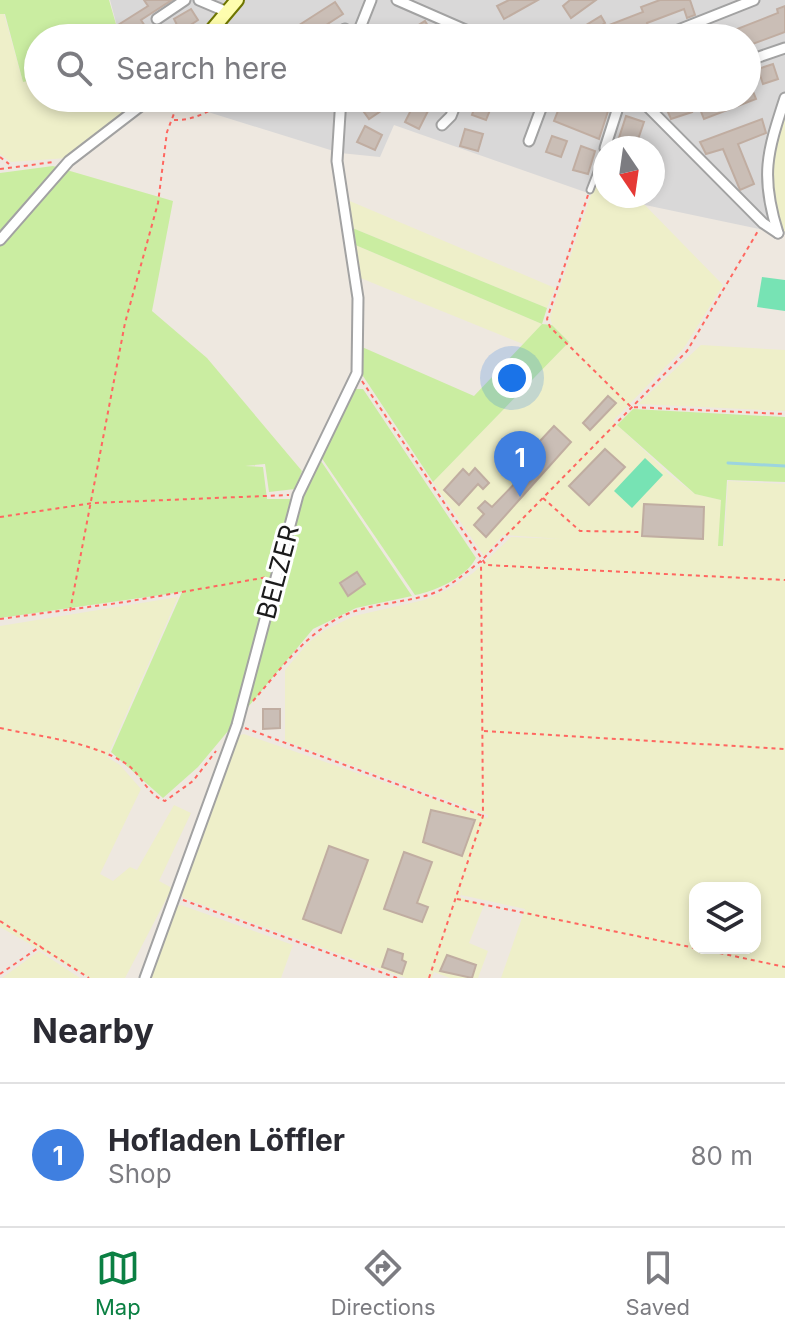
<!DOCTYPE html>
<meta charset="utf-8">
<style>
:root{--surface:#fff;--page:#f2f2f3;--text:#2b2b33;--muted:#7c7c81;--line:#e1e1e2;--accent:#0b8043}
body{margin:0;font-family:Inter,sans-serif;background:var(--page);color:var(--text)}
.controls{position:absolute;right:24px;bottom:24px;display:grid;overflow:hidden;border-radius:16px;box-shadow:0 4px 12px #0003}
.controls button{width:72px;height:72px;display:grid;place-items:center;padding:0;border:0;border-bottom:2px solid var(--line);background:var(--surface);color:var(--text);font:40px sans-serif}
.compass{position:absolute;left:593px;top:136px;width:72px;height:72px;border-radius:50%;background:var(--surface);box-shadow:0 4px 12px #0003;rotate:167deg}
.you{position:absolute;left:512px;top:378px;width:28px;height:28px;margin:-20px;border:6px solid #fff;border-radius:50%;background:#1a73e8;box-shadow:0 0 0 12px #1a73e833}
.badge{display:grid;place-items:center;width:52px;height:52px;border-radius:50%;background:var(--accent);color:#fff;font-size:26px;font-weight:700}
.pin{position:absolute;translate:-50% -66px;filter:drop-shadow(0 2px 4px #0008)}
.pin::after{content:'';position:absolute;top:42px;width:28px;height:24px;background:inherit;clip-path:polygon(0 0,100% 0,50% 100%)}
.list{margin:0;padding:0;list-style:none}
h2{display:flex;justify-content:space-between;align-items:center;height:104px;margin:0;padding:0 32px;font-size:34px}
h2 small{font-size:26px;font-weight:400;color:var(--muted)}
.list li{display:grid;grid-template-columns:52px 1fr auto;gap:24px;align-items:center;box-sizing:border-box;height:144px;padding:0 32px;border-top:2px solid var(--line)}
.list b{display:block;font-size:30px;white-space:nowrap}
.list p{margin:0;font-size:26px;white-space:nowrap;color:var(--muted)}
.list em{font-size:26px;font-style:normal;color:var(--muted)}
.icon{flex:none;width:44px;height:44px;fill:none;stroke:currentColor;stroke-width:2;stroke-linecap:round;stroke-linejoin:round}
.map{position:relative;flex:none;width:785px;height:978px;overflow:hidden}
.search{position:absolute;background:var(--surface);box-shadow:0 4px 12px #0003;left:24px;right:24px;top:24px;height:88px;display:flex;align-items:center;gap:20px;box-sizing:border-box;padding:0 28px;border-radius:44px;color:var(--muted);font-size:30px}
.sheet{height:248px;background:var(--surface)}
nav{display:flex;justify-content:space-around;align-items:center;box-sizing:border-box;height:112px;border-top:2px solid var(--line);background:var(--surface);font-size:22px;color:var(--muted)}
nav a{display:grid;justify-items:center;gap:4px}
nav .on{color:var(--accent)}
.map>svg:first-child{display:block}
.residential{fill:#d9d8d8;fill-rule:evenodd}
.farmland{fill:#eeefc9;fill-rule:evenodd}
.grass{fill:#caeda1}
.pitch{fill:#77e3b4}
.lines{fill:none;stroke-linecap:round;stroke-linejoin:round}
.stream{stroke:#9cd4df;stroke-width:3}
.building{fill:#cabeb6;stroke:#c0ada1;stroke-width:2}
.lane-casing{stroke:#a2a2a2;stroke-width:9}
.street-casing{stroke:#a2a2a2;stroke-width:13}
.secondary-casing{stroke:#6e7500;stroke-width:16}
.path{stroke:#ff6760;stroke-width:2;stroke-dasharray:4 4;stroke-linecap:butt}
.lane{stroke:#fff;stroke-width:5}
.street{stroke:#fff;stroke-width:9}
.secondary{stroke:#fefdae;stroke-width:12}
.labels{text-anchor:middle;stroke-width:6;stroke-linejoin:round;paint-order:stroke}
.street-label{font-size:26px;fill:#1b1b1b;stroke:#fff}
</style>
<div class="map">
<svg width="785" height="978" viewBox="0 0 785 978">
<rect width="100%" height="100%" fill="#eee8e0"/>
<path class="residential" d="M110 0H785V100L778 233 588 193 394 125 380 157 340 153 192 107 182 98H747V38H120ZM605 148H653V196H605Z"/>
<g class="farmland">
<polygon points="0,14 4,14 23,82 38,79 38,98 147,98 67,158 11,162 0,154"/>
<polygon points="785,109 785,233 771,204 772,162"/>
<path d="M596 180 605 182V196H636L723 285 684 348 613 421 669 474 695 494 721 500 719 546H724L728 481 785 484V978H501L525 909 461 895 464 884 460 897 484 905 469 943 488 951 478 978H450L434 972 432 978H406L183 898 181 893 237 736 244 734 488 818V815L285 741V670L308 643 325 630 354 616 424 600 449 589 473 573 511 537 562 539 503 535 484 556 433 482 569 342 552 325 550 317ZM695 888H755V948H695Z"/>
<polygon points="345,199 555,288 547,308 350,227"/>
<polygon points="353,244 542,324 523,344 358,277"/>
<polygon points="701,345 785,350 785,411 638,404"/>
<polygon points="178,597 107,757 120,765 141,789 100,874 113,881 130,867 137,870 174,805 191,813 159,881 172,888 125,978 90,978 0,927 0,626"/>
<polygon points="181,905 293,945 281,978 150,978 176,906"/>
<polygon points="39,951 80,978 2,978"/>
</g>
<g class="grass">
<polygon points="0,0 109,0 120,38 38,38 38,79 23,82 5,14 0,14"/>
<polygon points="53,166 173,201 152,311 207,358 302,471 295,489 269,492 265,464 245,466 263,467 267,499 302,499 321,461 412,596 356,608 313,629 198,767 163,798 111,752 182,592 0,618 0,173"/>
<polygon points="350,227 547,308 542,324 552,325 569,342 433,482 361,373 362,347 474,396 542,324 353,244"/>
<path d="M355 389H363L476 558C466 577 436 591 415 595L321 457Z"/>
<polygon points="633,409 785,417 785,482 727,480 723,546 718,546 721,500 695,494 617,425"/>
</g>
<g class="pitch">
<polygon points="762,277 785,280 785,311 757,307"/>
<polygon points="645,458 663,475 632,508 614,491"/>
</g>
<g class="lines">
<polyline class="stream" points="728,463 785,466"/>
</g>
<g class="building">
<polygon points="144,0 172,0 141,20 147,29 127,38 118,25 148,6"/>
<polygon points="509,0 538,0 504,19 497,6"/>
<polygon points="570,0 596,0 571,18 563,6"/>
<polygon points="660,0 690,0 695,15 687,18 684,9 647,23 648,28 614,38 609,25 643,12 641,7"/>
<polygon points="335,2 343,14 306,38 279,38"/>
<polygon points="785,6 785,32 747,46 747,38 740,38 737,29 778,13 777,9"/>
<polygon points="191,9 198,20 183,30 187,38 163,38 179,29 174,19"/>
<polygon points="601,16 605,23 581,38 565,38"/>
<polygon points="425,21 433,34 428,38 398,38"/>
<polygon points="773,64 778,79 763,84 758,69"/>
<polygon points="748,79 756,99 704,119 698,104 714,98 747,98"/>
<polygon points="369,98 400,98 369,119 359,105"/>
<polygon points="563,98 586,98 609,108 599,139 554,121"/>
<polygon points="679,98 687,98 692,112 671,119 664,103"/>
<polygon points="477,100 492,105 486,120 472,115"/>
<polygon points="414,104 428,111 419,129 405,122"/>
<polygon points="626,116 644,122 635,148 617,144"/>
<polygon points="762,119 766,133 738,144 754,184 740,190 723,149 706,154 700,142"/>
<polygon points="365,126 382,135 375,150 357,142"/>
<polygon points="465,129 483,134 478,151 460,146"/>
<polygon points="552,136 567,141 561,157 546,152"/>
<polygon points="581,146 595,151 588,174 573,170"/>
<polygon points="608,396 616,403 590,430 583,423"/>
<polygon points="554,426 571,442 486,537 474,525 484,514 478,508 485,501 492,507 521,477 513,470"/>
<polygon points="605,449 625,467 589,505 569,486"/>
<polygon points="475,468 489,483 483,489 478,484 459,505 444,490 463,469 469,475"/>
<polygon points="644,504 704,507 703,539 642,536"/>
<polygon points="357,572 365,584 348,596 340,583"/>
<polygon points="263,709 280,709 280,728 263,729"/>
<polygon points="431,810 475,820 462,856 423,842"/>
<polygon points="329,846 368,860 341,933 303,919"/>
<polygon points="404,852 432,862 417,903 428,907 422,922 384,909"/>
<polygon points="388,949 403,954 402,960 406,962 402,974 382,967"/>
<polygon points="447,955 476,965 472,978 440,971"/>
</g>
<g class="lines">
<defs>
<polyline id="lane" points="590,190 602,159"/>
<g id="street">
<polyline points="199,0 225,11"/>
<polyline points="397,0 484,38"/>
<polyline points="157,19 185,0"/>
<polyline points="329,38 345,29 357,36"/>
<polyline points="356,38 371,0"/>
<polyline points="658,38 754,0"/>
<polyline points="747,61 785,48"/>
<polyline points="626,98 643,102"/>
<polyline points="643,102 763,223 778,233"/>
<polyline points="442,125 451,116 458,98"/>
<polyline points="529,141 545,98"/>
<polyline points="605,148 621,98"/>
<path d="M778 233C760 176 767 153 785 98"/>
<polyline points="0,240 69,161 151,98"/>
<polyline points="145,978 237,725 298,495 357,373 358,298 337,161 341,98"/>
</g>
<polyline id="secondary" points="205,38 237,0"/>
</defs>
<use href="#lane" class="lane-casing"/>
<use href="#street" class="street-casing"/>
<use href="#secondary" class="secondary-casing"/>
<g class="path">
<polyline points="446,38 454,34"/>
<path d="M174 120C195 121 213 109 231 98"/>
<polyline points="0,157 9,164"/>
<polyline points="0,169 54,162"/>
<polyline points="588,195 547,319 550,327 631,407 785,414"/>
<polyline points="362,381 486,565 785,580"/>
<polyline points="543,498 580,531 640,532"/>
<polyline points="0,517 93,503 289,495"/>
<polyline points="70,611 125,323 158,203 167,132 180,98"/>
<polyline points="0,619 125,602 268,577"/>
<path d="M253 701C281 669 307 631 347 614 372 604 399 603 425 596 447 590 464 574 482 560L687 351 758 231"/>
<path d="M0 728C41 737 89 741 125 763 141 773 147 795 165 801L193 781 216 751"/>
<polyline points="245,728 483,816"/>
<polyline points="484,731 785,749"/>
<polyline points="457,899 695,948"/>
<polyline points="183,900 397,978"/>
<polyline points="0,921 89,978"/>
<polyline points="696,948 785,967"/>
<polyline points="0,974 41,946"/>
<polyline points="429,978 483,816 481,561"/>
</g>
<use href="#lane" class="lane"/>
<use href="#street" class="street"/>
<use href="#secondary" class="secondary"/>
</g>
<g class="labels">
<g class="street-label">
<text transform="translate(278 572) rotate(-75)" y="9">BELZER</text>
</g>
</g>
</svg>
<div class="controls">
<button><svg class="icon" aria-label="layers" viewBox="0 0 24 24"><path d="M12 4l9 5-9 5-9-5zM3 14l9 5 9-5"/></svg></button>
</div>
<svg class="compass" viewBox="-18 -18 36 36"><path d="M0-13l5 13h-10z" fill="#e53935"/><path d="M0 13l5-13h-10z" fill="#7c7c81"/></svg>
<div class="you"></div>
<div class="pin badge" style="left:520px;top:497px;background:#3f7fe0">1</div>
<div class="search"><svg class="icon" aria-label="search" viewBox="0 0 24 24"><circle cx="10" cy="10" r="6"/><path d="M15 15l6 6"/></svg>Search here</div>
</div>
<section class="sheet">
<h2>Nearby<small></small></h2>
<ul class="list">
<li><span class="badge" style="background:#3f7fe0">1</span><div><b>Hofladen Löffler</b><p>Shop</p></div><em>80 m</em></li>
</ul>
</section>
<nav>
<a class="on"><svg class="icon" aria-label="map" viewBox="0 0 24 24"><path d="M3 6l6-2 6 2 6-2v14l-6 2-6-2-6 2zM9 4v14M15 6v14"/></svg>Map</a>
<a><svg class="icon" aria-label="directions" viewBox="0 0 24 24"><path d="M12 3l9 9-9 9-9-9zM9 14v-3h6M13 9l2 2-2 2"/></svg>Directions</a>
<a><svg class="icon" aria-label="saved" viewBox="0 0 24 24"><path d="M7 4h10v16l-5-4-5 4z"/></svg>Saved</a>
</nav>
